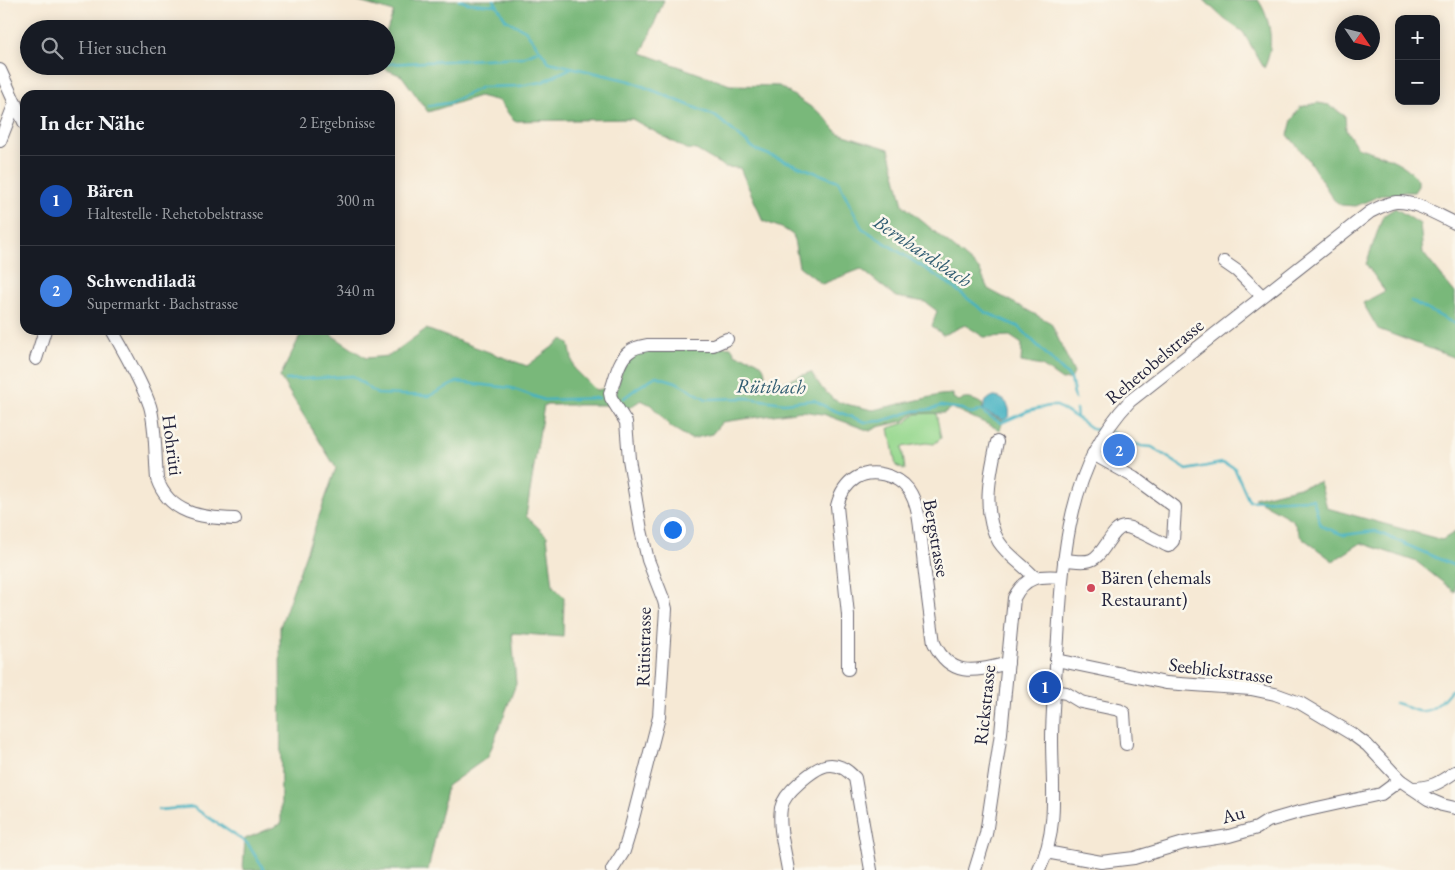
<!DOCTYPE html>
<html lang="de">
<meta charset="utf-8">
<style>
:root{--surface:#171b24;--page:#242831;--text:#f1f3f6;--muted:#9ea1a6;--line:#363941;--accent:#0f766e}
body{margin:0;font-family:"EB Garamond",serif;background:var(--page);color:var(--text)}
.controls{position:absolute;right:15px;top:15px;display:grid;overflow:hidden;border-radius:10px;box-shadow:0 2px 12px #0003}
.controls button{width:45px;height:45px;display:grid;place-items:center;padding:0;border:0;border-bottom:1px solid var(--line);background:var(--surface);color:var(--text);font:25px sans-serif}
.compass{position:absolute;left:1335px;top:15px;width:45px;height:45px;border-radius:50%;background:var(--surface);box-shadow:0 2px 12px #0003;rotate:125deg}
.you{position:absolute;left:672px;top:529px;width:18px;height:18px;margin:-12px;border:4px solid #fff;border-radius:50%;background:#1a73e8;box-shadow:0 0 0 8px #1a73e833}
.badge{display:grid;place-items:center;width:32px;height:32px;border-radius:50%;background:var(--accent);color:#fff;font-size:16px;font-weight:700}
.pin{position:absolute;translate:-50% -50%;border:2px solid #fff;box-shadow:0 1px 5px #0006}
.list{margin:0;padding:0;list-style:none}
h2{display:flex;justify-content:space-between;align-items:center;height:65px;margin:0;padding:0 20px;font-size:21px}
h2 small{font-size:16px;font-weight:400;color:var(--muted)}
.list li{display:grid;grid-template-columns:32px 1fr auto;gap:15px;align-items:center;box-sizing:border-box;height:90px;padding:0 20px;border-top:1px solid var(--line)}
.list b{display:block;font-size:19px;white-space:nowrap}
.list p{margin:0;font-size:16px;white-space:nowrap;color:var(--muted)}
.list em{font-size:16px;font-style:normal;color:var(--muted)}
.icon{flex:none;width:28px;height:28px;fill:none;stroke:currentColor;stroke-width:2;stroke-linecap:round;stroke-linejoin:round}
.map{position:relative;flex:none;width:1455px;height:870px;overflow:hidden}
.search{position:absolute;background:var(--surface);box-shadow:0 2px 12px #0003;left:20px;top:20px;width:375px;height:55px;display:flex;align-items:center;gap:12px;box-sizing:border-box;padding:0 18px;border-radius:28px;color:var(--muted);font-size:19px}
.panel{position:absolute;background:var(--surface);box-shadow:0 2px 12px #0003;left:20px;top:90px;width:375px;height:245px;border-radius:15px}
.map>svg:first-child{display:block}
.green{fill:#97d88f;stroke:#5c7d65}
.forest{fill:#79b87a;stroke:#4e6d5a}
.water{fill:#45b2c2;stroke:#346a7e}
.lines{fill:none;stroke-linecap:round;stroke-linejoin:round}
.stream{stroke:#45b2c2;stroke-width:2.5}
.minor-casing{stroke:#6c6871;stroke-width:14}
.minor{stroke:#fff;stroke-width:12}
.poi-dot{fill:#d1495b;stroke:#fbf7ec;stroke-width:2}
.labels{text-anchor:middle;stroke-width:5;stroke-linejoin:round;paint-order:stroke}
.street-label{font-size:19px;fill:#22223b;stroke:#fbf7ec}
.poi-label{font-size:19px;fill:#22223b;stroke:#fbf7ec;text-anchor:start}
.water-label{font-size:20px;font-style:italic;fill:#305c71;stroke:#fbf7ec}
</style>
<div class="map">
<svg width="1455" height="870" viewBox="0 0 1455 870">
<rect width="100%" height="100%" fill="#fbf7ec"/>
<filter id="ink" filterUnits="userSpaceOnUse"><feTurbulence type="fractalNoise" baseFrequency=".02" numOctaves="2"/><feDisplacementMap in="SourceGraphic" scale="10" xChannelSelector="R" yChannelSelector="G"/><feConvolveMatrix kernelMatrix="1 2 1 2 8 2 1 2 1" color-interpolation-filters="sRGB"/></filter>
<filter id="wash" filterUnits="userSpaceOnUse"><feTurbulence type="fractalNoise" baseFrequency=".0096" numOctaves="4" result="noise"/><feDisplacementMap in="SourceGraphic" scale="20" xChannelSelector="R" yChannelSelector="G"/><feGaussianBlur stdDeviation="1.12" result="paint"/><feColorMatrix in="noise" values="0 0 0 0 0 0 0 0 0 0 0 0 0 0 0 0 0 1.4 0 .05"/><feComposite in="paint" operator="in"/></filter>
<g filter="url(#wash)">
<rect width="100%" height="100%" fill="#f6e9d5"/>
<polygon class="green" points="936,413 941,438 934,444 926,443 902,447 905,470 896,466 889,428 905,423 916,414"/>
<g class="forest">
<polygon points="352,0 664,0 642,53 730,85 779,86 823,115 838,133 889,149 903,205 979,269 988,289 1051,323 1074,373 1071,379 1062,380 1042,366 1021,362 1022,344 1010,336 984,337 965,325 943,335 932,326 937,311 925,302 896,297 861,269 822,284 799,266 793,235 784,229 763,221 740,168 725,167 696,150 686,149 632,119 514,121 499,101 479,96 428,112 402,76 378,66 386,66 386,32 394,12"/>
<path d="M1204 0H1258C1271 18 1275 48 1264 68L1243 32 1224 19Z"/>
<path d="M1318 103 1329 105 1345 116 1346 130 1357 147C1380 155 1404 160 1418 180V186L1414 192H1403L1398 195 1384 194 1356 206 1341 205 1334 200 1308 159 1288 135 1292 120 1300 107Z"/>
<polygon points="1395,208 1420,224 1423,253 1455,293 1455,358 1378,329 1363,303 1385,291 1366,264 1383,216"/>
<polygon points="426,329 527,366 563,339 569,344 574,368 596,390 608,388 610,405 544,405 526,516 547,536 553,586 564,597 563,637 512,633 516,684 488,757 447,786 428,870 243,870 245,839 281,824 280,627 336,468 280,377 303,330 331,330 330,334 366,358 389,356"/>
<path d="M721 346 731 347 736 355C749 358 766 359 765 377L775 385 811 372 821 387 833 399 841 403 873 410 940 395 953 394V398L959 401C968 396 974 400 983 404L982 409 986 414 1003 421 1000 430 952 408 944 413H915L904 421 877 427 870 431 823 414 802 411 722 422 712 434 691 439 671 427 651 405 641 400 624 411 614 398 624 364 638 350Z"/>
<polygon points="1320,482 1327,508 1442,540 1455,532 1455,592 1417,562 1361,543 1333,561 1300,536 1293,520 1254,498"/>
</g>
<path class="water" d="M991 397C1003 396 1011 404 1009 416L1004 420 987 413 983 409 986 401Z"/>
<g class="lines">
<g class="stream">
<polyline points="459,0 467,3 497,5"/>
<polyline points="494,0 506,20 525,30 549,62 630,81 715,116 756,150 838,181 862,228 949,284 985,312 1019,327 1071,379 1075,399"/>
<polyline points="386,64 523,57 540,50"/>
<polyline points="428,106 449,103 482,87 519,86 542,82 571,68"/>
<polyline points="1411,301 1455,324"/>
<polyline points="286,380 353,376 377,394 429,396 457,382 511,388 544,400 599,398"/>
<polyline points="624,398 637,388 656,376 676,382 706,399 747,398 784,403 814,400 828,408 865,422 882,421 914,411 932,409 941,406 962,409 972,414 982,410 985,414 1001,423 1028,411 1049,406 1057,406 1077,418"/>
<polyline points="1076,409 1077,418 1092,429 1103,431"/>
<polyline points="1111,432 1141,446 1152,447 1187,470 1222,463 1234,467 1249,501 1313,499 1321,526 1344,535 1375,531 1455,566"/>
<path d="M1395 703C1402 704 1407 708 1414 710 1430 716 1442 701 1451 690H1455"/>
<polyline points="158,810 193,807 248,844 264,870"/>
</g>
</g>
</g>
<g filter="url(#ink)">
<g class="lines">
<defs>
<g id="minor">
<polyline points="0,70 15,103 0,141"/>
<polyline points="15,103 25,124"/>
<polyline points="1224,262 1237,271 1262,296"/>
<path d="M112 330C125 354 141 380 150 406 156 427 155 457 157 479 169 514 202 518 235 519"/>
<polyline points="36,359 45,330"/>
<path d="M997 442C990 473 981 513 999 542 1008 556 1024 565 1035 578"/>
<path d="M1064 560C1072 560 1083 563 1091 560 1105 555 1112 525 1126 527 1135 528 1158 541 1168 546L1173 541 1175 507 1134 477 1093 454"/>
<polyline points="1056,660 1166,683 1251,689 1275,694 1300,703 1352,734 1367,745 1400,780 1428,799 1442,805 1455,808"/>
<path d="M848 669V615L837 506C840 494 845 485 856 478 872 468 897 475 908 489 921 507 920 535 923 556 926 585 930 614 934 643 951 679 976 671 1008 663"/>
<polyline points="1054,691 1066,693 1081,702 1119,710 1124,713 1126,744"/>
<path d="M1412 788C1431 788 1439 783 1455 772"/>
<polyline points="1046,852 1101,862 1134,858 1184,843 1229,836 1257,828 1268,821 1299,812 1381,794 1400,780"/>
<path d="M612 870 624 851 628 838 659 717 666 609 664 601 648 560 641 530 629 459 626 422 611 398 610 393C615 380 618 360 629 352 634 347 642 346 648 345H713L727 339"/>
<path d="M788 870C785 851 778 827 781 808 783 798 791 790 799 783 818 766 834 755 855 778L871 870"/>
<path d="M975 870 986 834 1001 733 1014 598C1025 576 1040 575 1062 577"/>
<path d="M1039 870C1059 830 1052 783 1052 740 1052 706 1056 672 1058 638 1063 554 1068 466 1130 401L1370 212C1378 208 1387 203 1396 202 1416 201 1437 215 1455 223"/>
</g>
</defs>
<use href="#minor" class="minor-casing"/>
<use href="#minor" class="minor"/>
</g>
</g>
<circle class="poi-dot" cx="1091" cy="588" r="5"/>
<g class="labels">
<g class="street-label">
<text transform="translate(1154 361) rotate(-40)" y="7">Rehetobelstrasse</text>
<text transform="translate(173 445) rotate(83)" y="7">Hohrüti</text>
<text transform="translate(937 538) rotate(80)" y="7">Bergstrasse</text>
<text transform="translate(643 647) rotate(-89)" y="7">Rütistrasse</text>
<text transform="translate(1221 670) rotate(7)" y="7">Seeblickstrasse</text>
<text transform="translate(984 705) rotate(-84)" y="7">Rickstrasse</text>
<text transform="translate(1233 814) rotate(-15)" y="7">Au</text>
</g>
<g class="poi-label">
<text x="1101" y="584">Bären (ehemals<tspan x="1101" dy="22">Restaurant)</tspan></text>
</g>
<g class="water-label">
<text transform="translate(923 251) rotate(34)" y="7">Bernhardsbach</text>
<text transform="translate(771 386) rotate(1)" y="7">Rütibach</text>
</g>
</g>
</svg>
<div class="controls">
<button>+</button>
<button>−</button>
</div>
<svg class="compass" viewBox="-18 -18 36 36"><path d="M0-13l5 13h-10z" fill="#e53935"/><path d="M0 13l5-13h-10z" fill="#9ea1a6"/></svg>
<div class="you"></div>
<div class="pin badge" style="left:1045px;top:687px;background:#1a4fb4">1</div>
<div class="pin badge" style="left:1119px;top:450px;background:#3f7fe0">2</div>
<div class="search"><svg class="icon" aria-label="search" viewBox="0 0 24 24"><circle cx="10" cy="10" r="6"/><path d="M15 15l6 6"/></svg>Hier suchen</div>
<section class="panel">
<h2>In der Nähe<small>2 Ergebnisse</small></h2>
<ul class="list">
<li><span class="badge" style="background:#1a4fb4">1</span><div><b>Bären</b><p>Haltestelle · Rehetobelstrasse</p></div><em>300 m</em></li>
<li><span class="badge" style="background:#3f7fe0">2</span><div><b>Schwendiladä</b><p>Supermarkt · Bachstrasse</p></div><em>340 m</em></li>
</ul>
</section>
</div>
